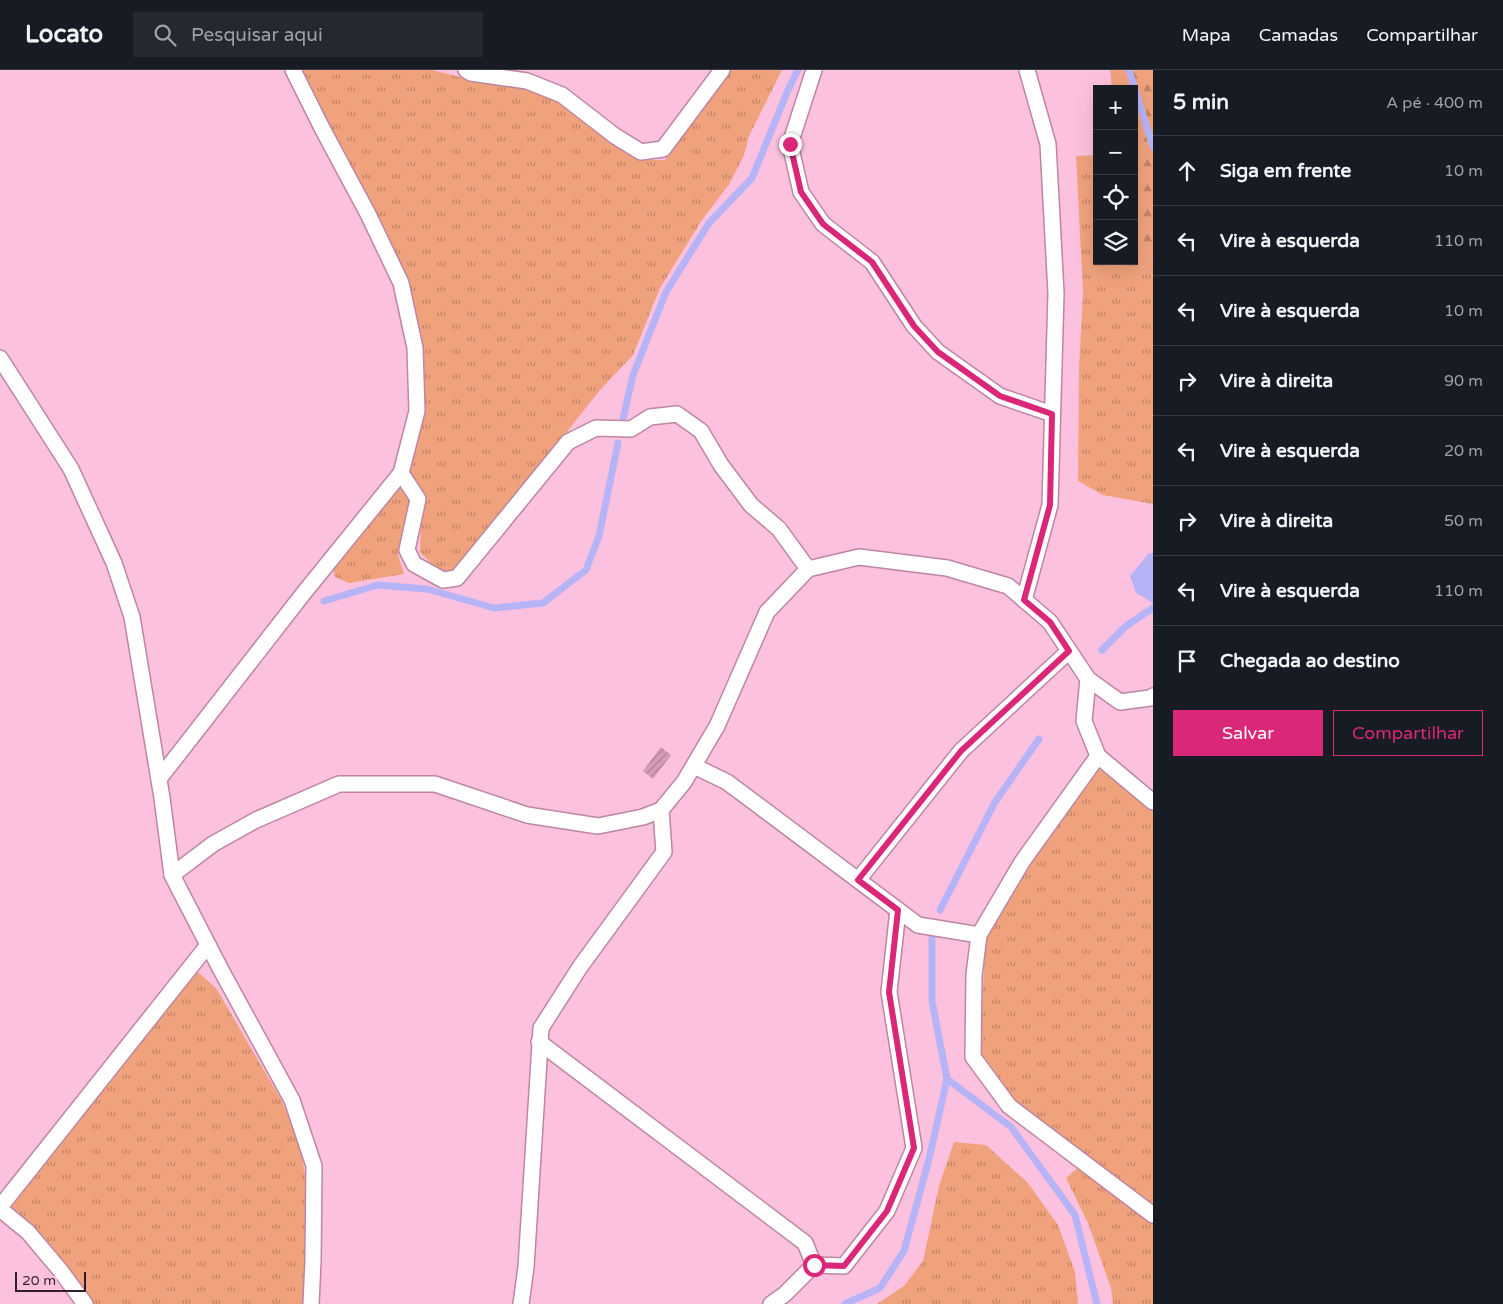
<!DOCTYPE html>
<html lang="pt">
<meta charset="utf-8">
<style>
:root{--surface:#171b24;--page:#242831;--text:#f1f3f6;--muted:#9ea1a6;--line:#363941;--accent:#db2777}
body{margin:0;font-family:"Varela Round",sans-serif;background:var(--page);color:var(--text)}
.controls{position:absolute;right:15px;top:15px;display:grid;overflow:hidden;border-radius:0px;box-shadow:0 5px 20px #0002}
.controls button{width:45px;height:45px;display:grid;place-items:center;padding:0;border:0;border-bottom:1px solid var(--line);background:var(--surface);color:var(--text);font:25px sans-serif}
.scale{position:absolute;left:15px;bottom:12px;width:71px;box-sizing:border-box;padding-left:5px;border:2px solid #331d29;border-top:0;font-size:14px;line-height:18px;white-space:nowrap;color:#331d29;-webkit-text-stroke:4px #fcc1df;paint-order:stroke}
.stop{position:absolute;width:15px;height:15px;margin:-11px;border:4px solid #db2777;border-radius:50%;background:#fff}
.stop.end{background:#db2777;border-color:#fff;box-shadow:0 1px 5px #0008}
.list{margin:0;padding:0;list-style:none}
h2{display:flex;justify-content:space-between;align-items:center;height:65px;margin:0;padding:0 20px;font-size:21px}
h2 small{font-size:16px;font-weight:400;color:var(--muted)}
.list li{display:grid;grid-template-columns:32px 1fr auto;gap:15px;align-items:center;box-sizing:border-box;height:70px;padding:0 20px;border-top:1px solid var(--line)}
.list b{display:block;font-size:19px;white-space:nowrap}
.list em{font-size:16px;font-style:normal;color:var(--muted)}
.actions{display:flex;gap:10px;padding:15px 20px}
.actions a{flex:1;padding:11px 0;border:1px solid var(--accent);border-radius:0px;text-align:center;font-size:18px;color:var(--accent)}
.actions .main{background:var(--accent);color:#fff}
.icon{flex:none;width:28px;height:28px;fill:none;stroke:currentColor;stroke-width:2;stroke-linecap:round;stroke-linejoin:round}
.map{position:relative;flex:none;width:1153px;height:1234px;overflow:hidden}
header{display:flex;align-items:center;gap:30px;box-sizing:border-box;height:70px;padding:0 25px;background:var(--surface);border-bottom:1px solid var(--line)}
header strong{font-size:24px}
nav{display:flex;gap:28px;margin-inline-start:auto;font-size:18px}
.search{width:350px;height:45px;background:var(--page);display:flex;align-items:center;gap:12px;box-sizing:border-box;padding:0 18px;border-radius:0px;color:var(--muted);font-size:19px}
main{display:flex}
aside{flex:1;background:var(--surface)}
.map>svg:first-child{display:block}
.grass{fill:url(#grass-tufts)}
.forest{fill:url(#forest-firs)}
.water{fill:#b7b3f7}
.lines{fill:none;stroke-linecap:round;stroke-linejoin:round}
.stream{stroke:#b7b3f7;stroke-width:7}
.building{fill:url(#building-hatch)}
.service-casing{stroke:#bd86a3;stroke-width:18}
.service{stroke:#fff;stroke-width:15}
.route{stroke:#db2777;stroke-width:6}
</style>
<header>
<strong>Locato</strong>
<div class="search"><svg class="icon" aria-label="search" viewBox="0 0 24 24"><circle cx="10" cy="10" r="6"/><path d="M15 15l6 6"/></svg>Pesquisar aqui</div>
<nav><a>Mapa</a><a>Camadas</a><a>Compartilhar</a></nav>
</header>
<main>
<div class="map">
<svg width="1153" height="1234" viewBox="0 0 1153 1234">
<defs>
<pattern id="grass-tufts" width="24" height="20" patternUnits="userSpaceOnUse" patternTransform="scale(1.25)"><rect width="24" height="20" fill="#f0a27c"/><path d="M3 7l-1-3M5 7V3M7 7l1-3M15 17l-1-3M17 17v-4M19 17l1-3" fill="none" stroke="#c38366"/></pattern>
<pattern id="forest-firs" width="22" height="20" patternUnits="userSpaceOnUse" patternTransform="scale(1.25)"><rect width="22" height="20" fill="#f0a27c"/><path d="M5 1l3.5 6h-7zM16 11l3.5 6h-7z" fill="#c38366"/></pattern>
<pattern id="building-hatch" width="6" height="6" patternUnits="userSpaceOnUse" patternTransform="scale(1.25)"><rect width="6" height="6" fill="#d59cb9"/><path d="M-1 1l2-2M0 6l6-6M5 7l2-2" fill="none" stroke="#ad7f96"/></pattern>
</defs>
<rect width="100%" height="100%" fill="#fcc1df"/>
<g class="grass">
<path d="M300 0H432L464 8 505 11 545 23 574 42 617 77 636 86 651 90H665L703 33 729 0H782L749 66 744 85 730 113 702 150 660 218 633 285 600 320 457 501C441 503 430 493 420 482L421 446 426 428 406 405 414 256Z"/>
<polygon points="1097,85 1097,191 1134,191 1134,181 1153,193 1153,434 1103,425 1078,411 1079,298 1083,221 1076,86"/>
<polygon points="397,417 407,422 412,437 405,451 398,485 404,504 349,513 335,507 333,498"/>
<polygon points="1101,695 1153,738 1153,1138 1012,1029 981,994 981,950 986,862 994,844"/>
<polygon points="193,898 216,918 283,1033 301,1080 306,1111 306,1193 304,1234 89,1234 5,1139"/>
<polygon points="954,1072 986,1075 1027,1112 1058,1155 1075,1202 1078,1234 877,1234 904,1216 923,1191 939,1116"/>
<polygon points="1079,1097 1153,1149 1153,1234 1113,1234 1111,1218 1088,1153 1066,1108"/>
</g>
<polygon class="forest" points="1110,0 1153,0 1153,193 1134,181 1134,19 1112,19"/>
<polygon class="water" points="1153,483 1153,533 1136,523 1130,506 1148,484"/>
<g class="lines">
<g class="stream">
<polyline points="1129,0 1153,77"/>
<polyline points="623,349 633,305 666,222 709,153 752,108 788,20 798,0"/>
<polyline points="324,531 378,515 427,519 494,538 543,533 586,500 599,466 618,373"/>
<polyline points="1102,580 1126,556 1153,538"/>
<polyline points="940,840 995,732 1039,669"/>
<polyline points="932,865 932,931 947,1009 1011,1057 1075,1145 1097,1234"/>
<polyline points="845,1234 880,1218 904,1181 929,1089 947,1009"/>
</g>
</g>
<polygon class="building" points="661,677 671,685 653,709 643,701"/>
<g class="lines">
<defs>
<g id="service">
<polyline points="466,0 471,3 527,11 562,25 615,66 641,82 663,79 722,0"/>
<polyline points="814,0 790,74 801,122 823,154 872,192 914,256 938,282 1000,326 1052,344"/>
<polyline points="0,288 71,399 114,493 132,547 162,728 172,805 221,900 292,1030 314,1096 313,1191 311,1234"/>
<polyline points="401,403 418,429 407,480 414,494 443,510 457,508 568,372 596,358 631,359 650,347 677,344 701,361 721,395 751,435 779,459 808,499"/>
<polyline points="1024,530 1050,435 1056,223 1048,74 1027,0"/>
<polyline points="1088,609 1084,651 1098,686 1153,732"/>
<polyline points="1098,686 1022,792 979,865 974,905 973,987 1009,1036 1153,1145"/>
<polyline points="694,696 727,712 918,855 979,865"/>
<polyline points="159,709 303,524 401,403 417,341 415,278 401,213 368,144 323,60 293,0"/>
<polyline points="172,805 213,774 256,750 339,714 435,714 527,745 598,756 643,747 661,740 684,712 717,656 767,542 808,499 859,487 947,498 1008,516 1050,552 1088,609 1120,632 1150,628 1153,626"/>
<polyline points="858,810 961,681 1069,581"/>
<polyline points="539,972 805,1173 814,1195 785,1224 771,1234"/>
<polyline points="0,1137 208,875"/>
<polyline points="0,1139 28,1162 60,1200 85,1234"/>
<polyline points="814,1195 844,1196 887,1141 914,1078 889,922 898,840"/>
<polyline points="521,1234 526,1197 541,958 580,897 664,782 661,740"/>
</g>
</defs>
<use href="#service" class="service-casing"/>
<use href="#service" class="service"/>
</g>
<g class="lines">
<polyline class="route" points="790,74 801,122 823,154 872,192 914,256 938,282 1000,326 1052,344 1050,435 1024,530 1050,552 1069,581 961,681 858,810 898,840 889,922 914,1078 887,1141 844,1196 814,1195"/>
</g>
</svg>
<div class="controls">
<button>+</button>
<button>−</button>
<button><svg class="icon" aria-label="locate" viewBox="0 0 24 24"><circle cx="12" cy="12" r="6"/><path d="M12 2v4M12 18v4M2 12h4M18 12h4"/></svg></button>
<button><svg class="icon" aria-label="layers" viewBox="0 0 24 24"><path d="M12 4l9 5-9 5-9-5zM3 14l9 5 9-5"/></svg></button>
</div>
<div class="scale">20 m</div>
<div class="stop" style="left:814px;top:1195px"></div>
<div class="stop end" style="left:790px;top:74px"></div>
</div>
<aside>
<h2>5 min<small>A pé · 400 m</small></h2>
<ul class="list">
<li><svg class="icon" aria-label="ahead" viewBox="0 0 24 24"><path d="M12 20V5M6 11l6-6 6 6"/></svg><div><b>Siga em frente</b></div><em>10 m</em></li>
<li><svg class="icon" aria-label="left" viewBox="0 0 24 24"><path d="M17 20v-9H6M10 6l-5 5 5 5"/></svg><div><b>Vire à esquerda</b></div><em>110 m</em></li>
<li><svg class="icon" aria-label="left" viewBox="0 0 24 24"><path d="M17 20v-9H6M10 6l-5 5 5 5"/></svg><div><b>Vire à esquerda</b></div><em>10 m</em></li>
<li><svg class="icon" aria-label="right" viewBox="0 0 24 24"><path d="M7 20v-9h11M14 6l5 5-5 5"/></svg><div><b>Vire à direita</b></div><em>90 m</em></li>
<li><svg class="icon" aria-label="left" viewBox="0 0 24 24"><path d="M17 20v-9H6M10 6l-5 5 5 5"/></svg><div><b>Vire à esquerda</b></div><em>20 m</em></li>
<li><svg class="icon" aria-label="right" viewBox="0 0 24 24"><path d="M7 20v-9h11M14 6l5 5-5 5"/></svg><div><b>Vire à direita</b></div><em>50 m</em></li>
<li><svg class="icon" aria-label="left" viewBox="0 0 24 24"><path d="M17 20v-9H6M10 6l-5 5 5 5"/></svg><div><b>Vire à esquerda</b></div><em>110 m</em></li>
<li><svg class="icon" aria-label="arrive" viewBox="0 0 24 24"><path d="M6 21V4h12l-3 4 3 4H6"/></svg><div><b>Chegada ao destino</b></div></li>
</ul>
<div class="actions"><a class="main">Salvar</a><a>Compartilhar</a></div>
</aside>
</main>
